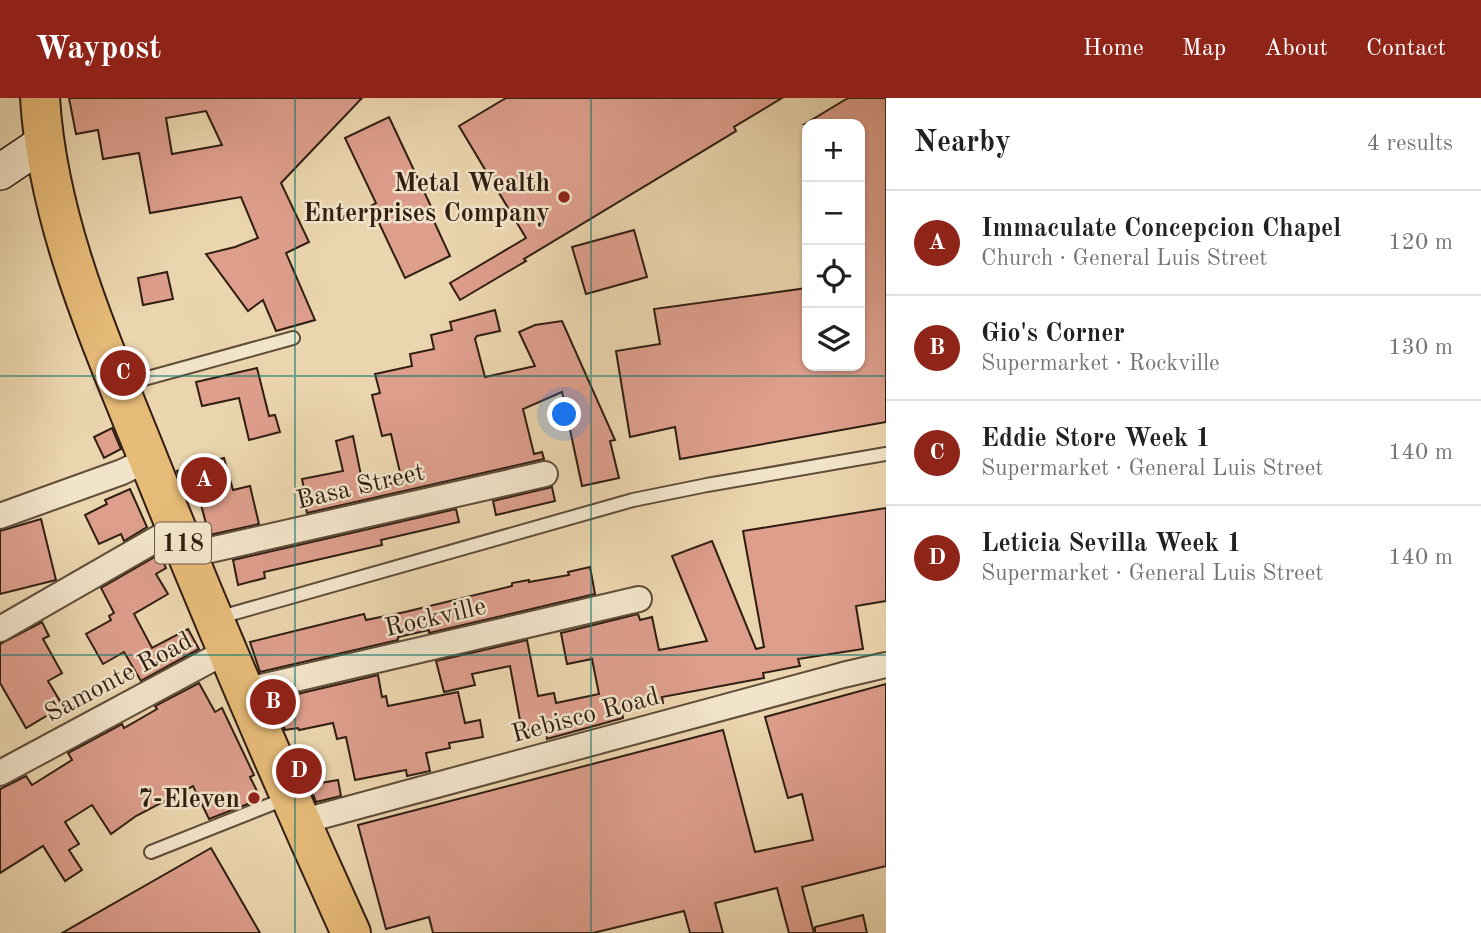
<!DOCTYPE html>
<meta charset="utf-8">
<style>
:root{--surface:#fff;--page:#f2f2f2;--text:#202124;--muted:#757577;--line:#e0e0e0;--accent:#8f2418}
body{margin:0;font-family:"Old Standard TT",serif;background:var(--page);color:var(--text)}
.controls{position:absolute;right:21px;top:21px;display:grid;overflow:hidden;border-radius:14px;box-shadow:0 2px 5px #0004}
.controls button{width:63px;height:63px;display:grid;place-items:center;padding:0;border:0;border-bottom:2px solid var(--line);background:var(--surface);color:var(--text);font:35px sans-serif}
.you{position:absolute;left:565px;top:317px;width:24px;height:24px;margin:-18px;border:5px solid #fff;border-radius:50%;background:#1a73e8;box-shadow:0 0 0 10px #1a73e833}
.badge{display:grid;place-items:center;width:46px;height:46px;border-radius:50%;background:var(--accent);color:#fff;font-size:23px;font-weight:700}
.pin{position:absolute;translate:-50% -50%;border:4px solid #fff;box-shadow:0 2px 7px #0006}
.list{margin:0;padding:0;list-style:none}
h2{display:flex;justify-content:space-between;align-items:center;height:91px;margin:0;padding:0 28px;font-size:30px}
h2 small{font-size:23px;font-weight:400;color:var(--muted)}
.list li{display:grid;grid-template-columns:46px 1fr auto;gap:21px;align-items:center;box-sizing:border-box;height:105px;padding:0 28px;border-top:2px solid var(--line)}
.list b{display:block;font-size:26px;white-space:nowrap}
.list p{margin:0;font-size:23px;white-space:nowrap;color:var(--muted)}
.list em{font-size:23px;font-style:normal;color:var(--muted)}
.icon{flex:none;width:38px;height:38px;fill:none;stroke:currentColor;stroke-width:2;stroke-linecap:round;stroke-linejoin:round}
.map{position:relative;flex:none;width:886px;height:835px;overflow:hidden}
header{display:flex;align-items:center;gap:42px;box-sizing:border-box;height:98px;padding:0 35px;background:var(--accent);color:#fff}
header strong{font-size:33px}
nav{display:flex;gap:38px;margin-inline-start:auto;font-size:24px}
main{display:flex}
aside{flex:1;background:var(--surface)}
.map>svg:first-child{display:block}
.building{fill:#dd9e8c;stroke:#301e12;stroke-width:2;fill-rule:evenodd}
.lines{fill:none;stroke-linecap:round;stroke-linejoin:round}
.lane-casing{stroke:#5f4c39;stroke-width:16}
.street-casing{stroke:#5f4c39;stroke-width:28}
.secondary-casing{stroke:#301e12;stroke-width:38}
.primary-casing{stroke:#301e12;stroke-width:42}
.lane{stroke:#f2e4ca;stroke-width:12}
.street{stroke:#f2e4ca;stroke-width:24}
.secondary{stroke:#f2e4ca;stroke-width:35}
.primary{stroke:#e6ba77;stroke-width:38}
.grid{fill:none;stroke:#0f766e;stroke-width:2;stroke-opacity:0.55}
.poi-dot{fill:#8f2418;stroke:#f2e4ca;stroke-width:2.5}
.labels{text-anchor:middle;stroke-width:5;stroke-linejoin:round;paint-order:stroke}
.shield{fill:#f2e4ca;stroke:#6a5949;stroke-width:2}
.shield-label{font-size:24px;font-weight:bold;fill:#301e12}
.poi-label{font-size:26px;font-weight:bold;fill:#301e12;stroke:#f2e4ca;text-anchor:end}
.street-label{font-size:26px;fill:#301e12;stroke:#f2e4ca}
</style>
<header>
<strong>Waypost</strong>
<nav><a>Home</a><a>Map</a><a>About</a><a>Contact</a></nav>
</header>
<main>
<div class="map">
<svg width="886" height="835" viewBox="0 0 886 835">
<rect width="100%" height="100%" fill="#ebd5ae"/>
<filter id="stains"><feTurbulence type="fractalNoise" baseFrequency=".00286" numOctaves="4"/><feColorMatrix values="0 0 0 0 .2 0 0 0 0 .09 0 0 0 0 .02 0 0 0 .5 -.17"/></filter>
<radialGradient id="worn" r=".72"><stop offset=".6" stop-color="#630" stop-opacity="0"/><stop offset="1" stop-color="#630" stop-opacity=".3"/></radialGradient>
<g class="building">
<path d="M69 0H362L281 85 309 144 286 155 315 222 276 233 263 202 248 213 206 156 235 149 258 140 241 99 150 115 139 55 103 61 98 32 76 36ZM206 13 222 47 172 56 166 20Z"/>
<polygon points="506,0 782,0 734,29 736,33 524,161 526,163 460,202 450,185 526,140 459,28"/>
<polygon points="848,0 886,0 886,324 680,361 675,329 630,339 616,253 660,246 654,211 807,190 807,268 860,268 860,26 805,26"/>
<polygon points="389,19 435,117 432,119 450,158 405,180 371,108 376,105 345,40"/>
<polygon points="634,132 647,179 586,196 572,149"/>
<polygon points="167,174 173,201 143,207 138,180"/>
<polygon points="495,212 500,233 477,238 475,241 485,279 535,268 519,234 535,227 562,223 615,342 610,343 619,380 582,388 562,294 523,311 534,356 542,354 544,361 307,415 305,406 307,405 302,381 343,373 336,343 353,338 364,392 402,383 391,336 382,338 372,297 380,295 375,276 412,268 410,256 434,251 431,237 452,232 450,224"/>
<polygon points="257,270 269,318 275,317 280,334 249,342 239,300 202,308 196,284"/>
<polygon points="112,330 121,351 104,360 94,339"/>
<polygon points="224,360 233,392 250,388 259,426 209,437 199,399 188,402 177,373"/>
<polygon points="552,389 555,403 496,417 493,403"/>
<polygon points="130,391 147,429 124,443 121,436 99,446 85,417 107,406 105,402"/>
<polygon points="886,410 886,503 856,508 863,551 798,561 800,568 763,575 764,580 662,599 663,605 622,614 623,620 547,641 545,629 522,633 510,568 472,576 475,587 444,594 436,563 527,542 538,598 554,595 556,605 599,596 592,561 567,566 561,535 638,516 640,522 652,519 659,552 707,543 672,458 712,443 756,551 764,549 743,433"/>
<polygon points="456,411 459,424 381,442 382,447 264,474 265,480 238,487 233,462"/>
<polygon points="41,421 56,482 0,496 0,433"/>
<polygon points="160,456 166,470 156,476 168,496 134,516 152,550 188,531 199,551 141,583 124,554 103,566 86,536 111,522 109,518 114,515 101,490"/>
<polygon points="590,469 595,496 429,535 429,532 398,539 398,542 260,574 250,544 364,516 366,522 405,514 512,488 512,485 529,482 529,484 569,477 568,474"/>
<polygon points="42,524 49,538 43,541 62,575 48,583 63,608 26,630 0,585 0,546"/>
<polygon points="378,577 382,599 386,598 388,608 458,594 465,625 480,622 483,639 449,645 450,650 426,655 430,673 407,678 406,672 355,682 346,639 337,641 333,625 299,632 298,630 285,632 272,602"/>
<polygon points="199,585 215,614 222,610 254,677 250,679 261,701 209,721 193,688 136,718 111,736 92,707 65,724 79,746 69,752 82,772 65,783 43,748 0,775 0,691 26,678 32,687 72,662 68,655 122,626 124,630 157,611 155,608"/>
<polygon points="886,586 886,768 802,789 814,835 789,835 777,790 715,805 723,835 690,835 684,813 593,835 433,835 429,819 386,831 358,727 723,632 755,754 813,742 802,696 788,700 765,619"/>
<polygon points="338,682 341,698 316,704 309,687"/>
<polygon points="211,750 260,835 62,835"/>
<polygon points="863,817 867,835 815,835 815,829"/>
</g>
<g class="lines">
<defs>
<g id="lane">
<polyline points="122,287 293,240"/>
<polyline points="217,520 633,402 707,387 886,356"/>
<polyline points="151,754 287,700"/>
</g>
<g id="street">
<polyline points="0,418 122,374 149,361"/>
<polyline points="188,457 545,376"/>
<polyline points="0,531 176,430"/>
<polyline points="244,593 639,501"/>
<polyline points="0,675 227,553"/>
<polyline points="300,724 843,577 886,567"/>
</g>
<polyline id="secondary" points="0,74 43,45"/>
<path id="primary" d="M40 0C48 128 102 245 149 363 213 522 280 679 351 835"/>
</defs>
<use href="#lane" class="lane-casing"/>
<use href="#street" class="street-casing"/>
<use href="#secondary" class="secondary-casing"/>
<use href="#primary" class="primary-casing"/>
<use href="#lane" class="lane"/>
<use href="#street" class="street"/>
<use href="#secondary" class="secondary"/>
<use href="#primary" class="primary"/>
</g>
<path class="grid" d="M295 0V835M591 0V835M0 278H886M0 557H886"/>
<g class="poi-dot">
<circle cx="564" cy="99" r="7"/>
<circle cx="254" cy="700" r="7"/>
</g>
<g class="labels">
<rect class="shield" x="155" y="424.5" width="56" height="41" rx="5"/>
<g class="shield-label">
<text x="183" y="453">118</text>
</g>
<g class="poi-label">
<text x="550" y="93">Metal Wealth<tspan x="550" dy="30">Enterprises Company</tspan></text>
<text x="240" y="709">7-Eleven</text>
</g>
<g class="street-label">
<text transform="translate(360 387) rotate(-13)" y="9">Basa Street</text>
<text transform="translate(435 518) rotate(-13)" y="9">Rockville</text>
<text transform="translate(118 578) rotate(-28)" y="9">Samonte Road</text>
<text transform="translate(585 616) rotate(-15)" y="9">Rebisco Road</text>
</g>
</g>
<rect width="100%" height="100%" filter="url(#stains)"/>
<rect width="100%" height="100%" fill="url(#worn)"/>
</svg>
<div class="controls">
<button>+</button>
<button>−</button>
<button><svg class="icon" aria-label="locate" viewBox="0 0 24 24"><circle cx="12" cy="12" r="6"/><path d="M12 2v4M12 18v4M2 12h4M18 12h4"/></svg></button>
<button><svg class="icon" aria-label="layers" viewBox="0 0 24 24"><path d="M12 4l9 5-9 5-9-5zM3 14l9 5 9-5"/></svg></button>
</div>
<div class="you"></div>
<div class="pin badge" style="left:204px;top:382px">A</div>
<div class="pin badge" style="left:273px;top:604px">B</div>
<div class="pin badge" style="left:123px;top:275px">C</div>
<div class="pin badge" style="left:299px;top:673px">D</div>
</div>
<aside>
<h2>Nearby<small>4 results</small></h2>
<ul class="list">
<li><span class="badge">A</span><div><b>Immaculate Concepcion Chapel</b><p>Church · General Luis Street</p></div><em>120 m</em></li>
<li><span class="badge">B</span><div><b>Gio's Corner</b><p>Supermarket · Rockville</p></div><em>130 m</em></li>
<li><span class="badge">C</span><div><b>Eddie Store Week 1</b><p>Supermarket · General Luis Street</p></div><em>140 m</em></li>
<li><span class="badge">D</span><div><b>Leticia Sevilla Week 1</b><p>Supermarket · General Luis Street</p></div><em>140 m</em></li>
</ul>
</aside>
</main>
